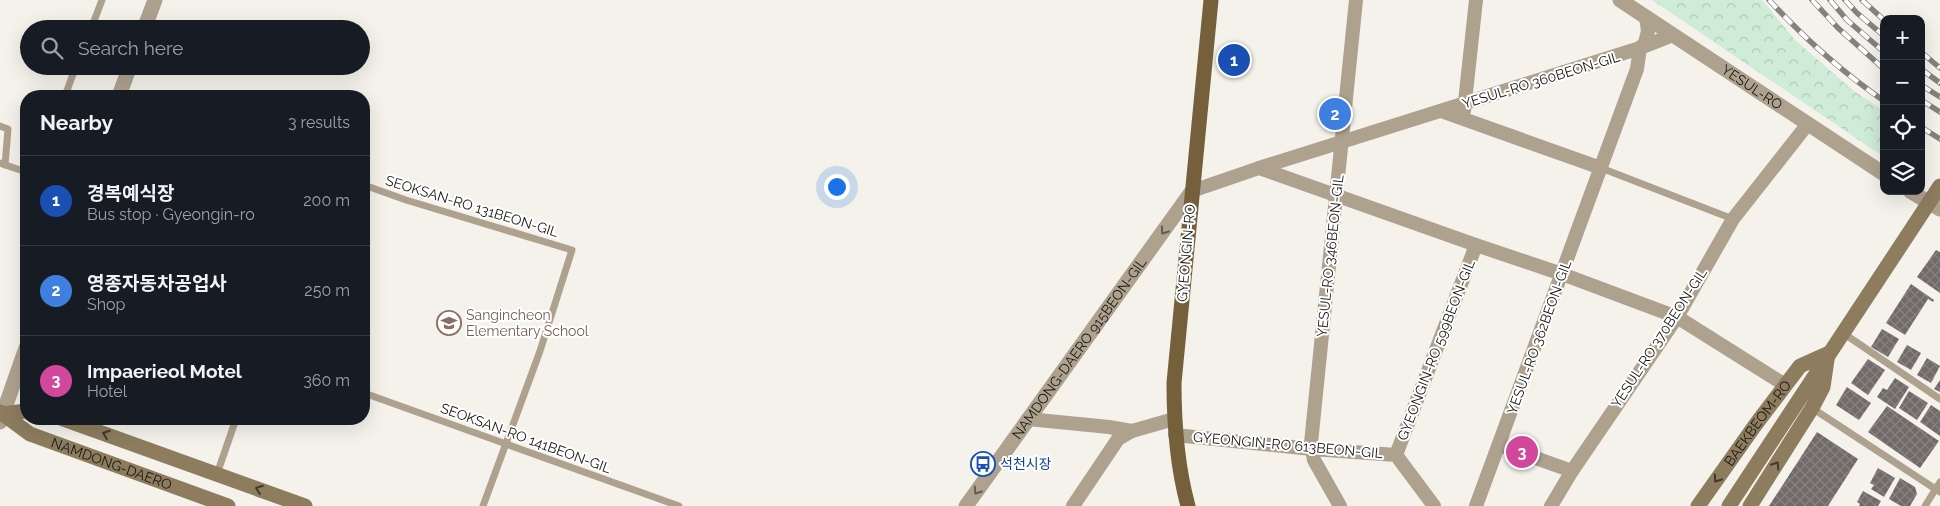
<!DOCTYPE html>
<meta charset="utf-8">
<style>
:root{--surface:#171b24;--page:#20242c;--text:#f1f3f6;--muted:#9ea1a6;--line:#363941;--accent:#83842e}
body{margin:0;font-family:Raleway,"Noto Sans KR",sans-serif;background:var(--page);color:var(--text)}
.controls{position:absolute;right:15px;top:15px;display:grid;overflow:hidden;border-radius:10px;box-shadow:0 5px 20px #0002}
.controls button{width:45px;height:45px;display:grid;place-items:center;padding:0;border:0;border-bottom:1px solid var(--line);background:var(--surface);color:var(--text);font:25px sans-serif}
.you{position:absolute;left:836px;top:186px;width:18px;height:18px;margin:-12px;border:4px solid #fff;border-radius:50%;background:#1a73e8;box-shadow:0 0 0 8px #1a73e833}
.badge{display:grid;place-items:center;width:32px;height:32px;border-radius:50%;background:var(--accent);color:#fff;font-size:16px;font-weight:700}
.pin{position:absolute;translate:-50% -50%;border:2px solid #fff;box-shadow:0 1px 5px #0006}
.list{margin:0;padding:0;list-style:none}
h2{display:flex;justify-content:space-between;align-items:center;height:65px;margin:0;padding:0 20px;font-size:21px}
h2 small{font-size:16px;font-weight:400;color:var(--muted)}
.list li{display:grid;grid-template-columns:32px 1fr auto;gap:15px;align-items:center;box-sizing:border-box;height:90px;padding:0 20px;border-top:1px solid var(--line)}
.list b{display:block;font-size:19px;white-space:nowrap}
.list p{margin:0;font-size:16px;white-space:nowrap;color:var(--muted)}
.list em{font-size:16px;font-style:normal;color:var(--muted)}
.icon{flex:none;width:28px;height:28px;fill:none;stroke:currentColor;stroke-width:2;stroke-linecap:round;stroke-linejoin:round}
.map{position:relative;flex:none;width:1940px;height:506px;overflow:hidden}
.search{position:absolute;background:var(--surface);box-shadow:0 5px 20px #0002;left:20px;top:20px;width:350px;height:55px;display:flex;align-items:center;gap:12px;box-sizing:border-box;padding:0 18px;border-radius:28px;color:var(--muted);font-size:19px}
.panel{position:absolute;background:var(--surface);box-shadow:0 5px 20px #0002;left:20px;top:90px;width:350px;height:335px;border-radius:20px}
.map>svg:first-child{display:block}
.park{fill:url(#park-crowns)}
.building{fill:url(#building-cross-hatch)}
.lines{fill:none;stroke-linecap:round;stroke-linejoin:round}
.service{stroke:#aea28e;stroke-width:7}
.minor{stroke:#aea28e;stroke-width:14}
.tertiary{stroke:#aea28e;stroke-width:15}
.secondary{stroke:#8d7c5e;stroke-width:15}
.primary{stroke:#76603b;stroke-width:15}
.rail-casing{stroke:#84827e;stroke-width:5.5}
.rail{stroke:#fff;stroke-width:4;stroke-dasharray:11;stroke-linecap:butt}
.oneway{stroke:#635c52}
.oneway2{stroke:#413a2f}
.labels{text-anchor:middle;stroke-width:4;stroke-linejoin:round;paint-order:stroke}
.street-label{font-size:14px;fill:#181715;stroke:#fff}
.education-label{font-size:14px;fill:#785e54;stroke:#fff;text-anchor:start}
.transit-label{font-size:14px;fill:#164399;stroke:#fff;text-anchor:start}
</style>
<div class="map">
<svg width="1940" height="506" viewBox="0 0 1940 506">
<defs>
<pattern id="park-crowns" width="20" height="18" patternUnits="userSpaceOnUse" patternTransform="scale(1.25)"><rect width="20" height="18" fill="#ceecd7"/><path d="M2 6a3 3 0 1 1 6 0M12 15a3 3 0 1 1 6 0" fill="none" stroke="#b0cab8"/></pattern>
<pattern id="building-cross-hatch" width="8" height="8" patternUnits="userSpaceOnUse" patternTransform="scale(1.25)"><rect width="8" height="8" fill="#716a68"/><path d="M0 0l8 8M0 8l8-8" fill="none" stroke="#878280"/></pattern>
</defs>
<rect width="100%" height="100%" fill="#f4f2eb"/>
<polygon class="park" points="1652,0 1762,0 1795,40 1854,91 1884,111 1884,155 1872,149"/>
<g class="building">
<polygon points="1936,250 1940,252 1940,293 1917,277"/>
<polygon points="1911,284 1934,300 1933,302 1928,299 1905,335 1886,323"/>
<polygon points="1882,329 1899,339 1888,357 1871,347"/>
<polygon points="1907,345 1921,353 1911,370 1897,362"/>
<polygon points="1927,358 1940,366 1931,383 1917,375"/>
<polygon points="1868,359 1885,370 1868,395 1851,383"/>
<polygon points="1895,378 1909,387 1895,409 1877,397 1883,388 1887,390"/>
<polygon points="1940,380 1940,392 1934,389"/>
<polygon points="1847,387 1871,403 1859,420 1836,405"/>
<polygon points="1909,391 1928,403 1917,420 1899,408"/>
<polygon points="1931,405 1940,411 1940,436 1920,422"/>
<polygon points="1887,406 1939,441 1920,468 1868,432"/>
<polygon points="1817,432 1858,459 1828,506 1769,506"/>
<polygon points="1878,468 1895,478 1884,497 1871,489 1874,485 1870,483"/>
<polygon points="1900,478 1915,487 1917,494 1910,506 1901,506 1889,499"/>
<polygon points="1863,491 1881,501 1878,506 1859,506 1860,504 1857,502"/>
</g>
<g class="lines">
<g class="service">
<polyline points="91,29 102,0"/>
<polyline points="65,96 76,66"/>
<polyline points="0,126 8,129 5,165"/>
<polyline points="0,163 26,172"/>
<polyline points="1601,168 1733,219"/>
<polyline points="364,185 406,200 572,250 540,351 483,506"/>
<polyline points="1843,333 1940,399"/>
<polyline points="364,393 679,506"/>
<polyline points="1812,408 1940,492"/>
<polyline points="217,474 236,419"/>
<polyline points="1925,506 1940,482"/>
</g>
<g class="minor">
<polyline points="1441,111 1601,168"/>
<polyline points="1464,111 1476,0"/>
<polyline points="1259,168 1640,48 1673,35"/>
<polyline points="1192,191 1259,168 1476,245 1562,274 1677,317 1785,385"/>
<polyline points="1028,419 1109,427 1132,431 1174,419"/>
<polyline points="1175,435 1312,449 1396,455 1434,506"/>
<polyline points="1499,445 1572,471"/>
<polyline points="1396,455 1476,245"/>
<polyline points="1073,506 1118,439 1132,431"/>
<polyline points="1340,506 1314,460 1311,443 1356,0"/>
<polyline points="1476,506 1637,69 1640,48 1645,43 1648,31 1646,17"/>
<polyline points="1551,506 1572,471 1677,317 1733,219 1807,125"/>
</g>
<g class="tertiary">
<path id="s1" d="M1620 0 1884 174"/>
<polyline points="144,29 155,0"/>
<polyline points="119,96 130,66"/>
<polyline points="1910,191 1940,209"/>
<polyline points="0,422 26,348"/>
<path id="s2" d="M966 506 1192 191"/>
</g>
<g class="secondary">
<path id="s3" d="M0 412 30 434 228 506"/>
<polyline points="3,414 26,411"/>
<polyline points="63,419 305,506"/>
<path id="s4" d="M1698 506 1756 424 1800 366 1829 353"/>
<polyline points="1729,506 1940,186"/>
<polyline points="1750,506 1812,408 1823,387 1827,360"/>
</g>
<path class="primary" d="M1188 506C1177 466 1174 425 1174 383L1211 0"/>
<defs>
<g id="rail">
<path d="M1769 0C1804 38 1842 72 1884 101"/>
<polyline points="1812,0 1838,28 1884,69"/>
<polyline points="1830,0 1847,20 1884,52"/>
<polyline points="1845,0 1857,13 1884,36"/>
<polyline points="1862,0 1884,20"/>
<polyline points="1921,52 1940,68"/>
<polyline points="1921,69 1940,83"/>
<polyline points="1921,85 1940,97"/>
<polyline points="1921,100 1940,112"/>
<polyline points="1921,127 1940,139"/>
</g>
</defs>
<use href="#rail" class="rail-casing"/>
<use href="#rail" class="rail"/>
</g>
<defs><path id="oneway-chevron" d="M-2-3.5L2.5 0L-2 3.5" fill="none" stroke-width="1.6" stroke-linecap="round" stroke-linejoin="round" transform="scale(1.25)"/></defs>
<g class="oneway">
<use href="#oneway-chevron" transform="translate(1164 231) rotate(126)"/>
<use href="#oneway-chevron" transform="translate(977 491) rotate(125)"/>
</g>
<g class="oneway2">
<use href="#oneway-chevron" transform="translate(106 434) rotate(-160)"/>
<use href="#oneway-chevron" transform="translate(1776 465) rotate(-57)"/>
<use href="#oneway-chevron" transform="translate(1717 479) rotate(125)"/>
<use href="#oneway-chevron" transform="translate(259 489) rotate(-160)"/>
</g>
<defs>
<symbol id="school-ring" viewBox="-11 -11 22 22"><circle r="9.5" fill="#fff" stroke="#8d6e63" stroke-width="1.5"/><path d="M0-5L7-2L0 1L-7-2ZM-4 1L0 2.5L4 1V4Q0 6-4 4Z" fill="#8d6e63"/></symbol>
<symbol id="bus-ring" viewBox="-11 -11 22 22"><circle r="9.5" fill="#fff" stroke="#1a4fb4" stroke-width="1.5"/><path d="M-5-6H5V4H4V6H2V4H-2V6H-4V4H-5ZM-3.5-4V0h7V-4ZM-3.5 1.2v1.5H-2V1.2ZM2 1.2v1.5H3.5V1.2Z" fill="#1a4fb4"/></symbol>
</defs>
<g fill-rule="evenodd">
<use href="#school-ring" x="435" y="309" width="28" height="28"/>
<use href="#bus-ring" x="969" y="450" width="28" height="28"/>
</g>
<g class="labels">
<g class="street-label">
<text transform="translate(1541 80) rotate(-17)" y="5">YESUL-RO 360BEON-GIL</text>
<text dy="5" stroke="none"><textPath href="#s1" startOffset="158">YESUL-RO</textPath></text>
<text transform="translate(472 206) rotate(17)" y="5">SEOKSAN-RO 131BEON-GIL</text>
<text transform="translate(1186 253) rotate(-85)" y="5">GYEONGIN-RO</text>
<text transform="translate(1330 256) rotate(-84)" y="5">YESUL-RO 346BEON-GIL</text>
<text transform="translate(1539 337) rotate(-70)" y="5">YESUL-RO 362BEON-GIL</text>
<text transform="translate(1659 338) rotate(-57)" y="5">YESUL-RO 370BEON-GIL</text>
<text dy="5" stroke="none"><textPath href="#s2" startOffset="194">NAMDONG-DAERO 915BEON-GIL</textPath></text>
<text transform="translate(1436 350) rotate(-69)" y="5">GYEONGIN-RO 599BEON-GIL</text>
<text dy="5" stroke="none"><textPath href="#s4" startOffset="102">BAEKBEOM-RO</textPath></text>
<text transform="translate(526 438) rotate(20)" y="5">SEOKSAN-RO 141BEON-GIL</text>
<text transform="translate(1288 445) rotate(5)" y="5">GYEONGIN-RO 613BEON-GIL</text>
<text dy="5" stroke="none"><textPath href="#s3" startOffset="124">NAMDONG-DAERO</textPath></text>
</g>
<g class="education-label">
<text x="466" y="320">Sangincheon<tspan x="466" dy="16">Elementary School</tspan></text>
</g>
<g class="transit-label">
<text x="1000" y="469">석천시장</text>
</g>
</g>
</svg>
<div class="controls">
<button>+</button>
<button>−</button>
<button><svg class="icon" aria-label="locate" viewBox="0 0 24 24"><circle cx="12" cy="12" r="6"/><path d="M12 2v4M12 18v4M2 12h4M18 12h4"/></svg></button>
<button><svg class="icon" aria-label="layers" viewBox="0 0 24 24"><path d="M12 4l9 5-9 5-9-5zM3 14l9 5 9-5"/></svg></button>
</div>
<div class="you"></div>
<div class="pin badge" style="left:1234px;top:60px;background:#1a4fb4">1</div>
<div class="pin badge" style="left:1335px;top:114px;background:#3f7fe0">2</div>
<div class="pin badge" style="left:1522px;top:452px;background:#d1479c">3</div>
<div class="search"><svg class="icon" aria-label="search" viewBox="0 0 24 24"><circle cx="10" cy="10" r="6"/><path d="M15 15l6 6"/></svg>Search here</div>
<section class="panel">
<h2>Nearby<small>3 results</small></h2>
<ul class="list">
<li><span class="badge" style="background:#1a4fb4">1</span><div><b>경복예식장</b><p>Bus stop · Gyeongin-ro</p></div><em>200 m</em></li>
<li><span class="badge" style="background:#3f7fe0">2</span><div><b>영종자동차공업사</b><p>Shop</p></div><em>250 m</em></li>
<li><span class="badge" style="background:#d1479c">3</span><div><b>Impaerieol Motel</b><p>Hotel</p></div><em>360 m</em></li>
</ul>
</section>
</div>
